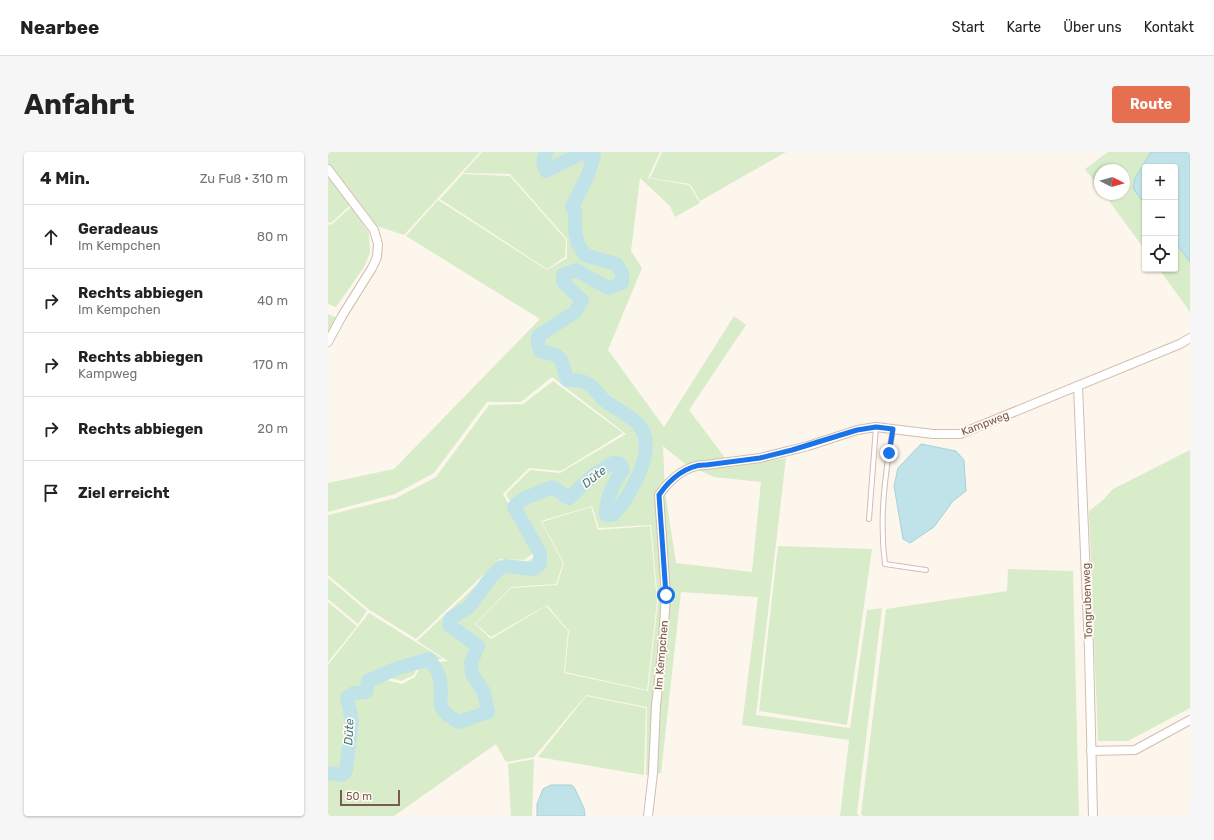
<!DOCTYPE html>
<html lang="de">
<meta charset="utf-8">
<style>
:root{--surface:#fff;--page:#f6f6f6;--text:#222;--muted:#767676;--line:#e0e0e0;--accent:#e76f51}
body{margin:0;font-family:Rubik,sans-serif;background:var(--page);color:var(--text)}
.controls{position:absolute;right:12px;top:12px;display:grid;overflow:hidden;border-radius:4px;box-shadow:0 1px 3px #0004}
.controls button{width:36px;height:36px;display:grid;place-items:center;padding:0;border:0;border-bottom:1px solid var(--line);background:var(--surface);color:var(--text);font:20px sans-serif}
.compass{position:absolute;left:766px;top:12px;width:36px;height:36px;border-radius:50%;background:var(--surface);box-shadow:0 1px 3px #0004;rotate:96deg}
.scale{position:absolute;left:12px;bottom:10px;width:60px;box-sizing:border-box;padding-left:4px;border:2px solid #7a5c4d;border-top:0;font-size:11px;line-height:14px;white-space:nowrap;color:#7a5c4d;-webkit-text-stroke:3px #fffaf3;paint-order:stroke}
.stop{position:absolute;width:12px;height:12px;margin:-9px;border:3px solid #1a73e8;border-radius:50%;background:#fff}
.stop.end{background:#1a73e8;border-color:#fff;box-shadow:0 1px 4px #0008}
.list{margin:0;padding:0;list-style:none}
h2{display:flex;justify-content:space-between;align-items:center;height:52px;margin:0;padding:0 16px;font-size:17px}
h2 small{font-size:13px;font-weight:400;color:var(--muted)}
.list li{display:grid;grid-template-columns:26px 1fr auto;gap:12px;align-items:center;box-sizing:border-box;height:64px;padding:0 16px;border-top:1px solid var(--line)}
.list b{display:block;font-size:15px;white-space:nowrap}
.list p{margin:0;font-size:13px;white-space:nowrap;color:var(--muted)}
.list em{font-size:13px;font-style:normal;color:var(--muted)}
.icon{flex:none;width:22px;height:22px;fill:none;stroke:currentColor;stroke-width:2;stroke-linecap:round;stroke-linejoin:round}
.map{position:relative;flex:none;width:862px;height:664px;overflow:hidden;border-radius:4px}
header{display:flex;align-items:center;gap:24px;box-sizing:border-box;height:56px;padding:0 20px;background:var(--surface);border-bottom:1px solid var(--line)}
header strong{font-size:19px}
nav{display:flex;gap:22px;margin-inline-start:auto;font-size:14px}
.intro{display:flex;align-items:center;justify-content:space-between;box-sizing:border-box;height:96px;padding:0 24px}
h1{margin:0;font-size:28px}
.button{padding:10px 18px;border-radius:4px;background:var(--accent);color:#fff;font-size:14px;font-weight:700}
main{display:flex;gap:24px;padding:0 24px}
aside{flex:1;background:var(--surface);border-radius:4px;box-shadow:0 1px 3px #0004}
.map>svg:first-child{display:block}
.green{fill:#d8ecc9;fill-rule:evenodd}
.water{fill:#bfe3e8;stroke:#a5d3da}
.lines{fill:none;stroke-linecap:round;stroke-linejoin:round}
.river{stroke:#bfe3e8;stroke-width:14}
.lane-casing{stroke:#d1beb0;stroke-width:6}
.street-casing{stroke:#d1beb0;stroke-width:10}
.lane{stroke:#fff;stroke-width:4}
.street{stroke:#fff;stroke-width:8}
.route{stroke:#1a73e8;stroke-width:5}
.labels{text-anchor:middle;stroke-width:3.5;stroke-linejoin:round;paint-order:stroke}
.street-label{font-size:11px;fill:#7a5c4d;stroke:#fffaf3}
.water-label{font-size:12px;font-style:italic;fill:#437c86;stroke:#fffaf3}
</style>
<header>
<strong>Nearbee</strong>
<nav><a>Start</a><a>Karte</a><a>Über uns</a><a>Kontakt</a></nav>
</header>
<div class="intro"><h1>Anfahrt</h1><a class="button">Route</a></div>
<main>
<aside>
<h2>4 Min.<small>Zu Fuß · 310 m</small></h2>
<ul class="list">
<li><svg class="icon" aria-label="ahead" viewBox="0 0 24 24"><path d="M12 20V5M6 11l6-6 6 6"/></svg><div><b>Geradeaus</b><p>Im Kempchen</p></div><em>80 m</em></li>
<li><svg class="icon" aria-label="right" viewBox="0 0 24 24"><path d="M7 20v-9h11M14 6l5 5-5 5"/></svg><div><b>Rechts abbiegen</b><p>Im Kempchen</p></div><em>40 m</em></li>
<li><svg class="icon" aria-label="right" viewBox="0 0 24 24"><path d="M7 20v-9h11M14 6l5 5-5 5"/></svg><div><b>Rechts abbiegen</b><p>Kampweg</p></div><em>170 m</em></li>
<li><svg class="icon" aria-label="right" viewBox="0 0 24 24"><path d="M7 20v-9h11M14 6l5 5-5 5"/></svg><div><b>Rechts abbiegen</b></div><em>20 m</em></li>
<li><svg class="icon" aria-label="arrive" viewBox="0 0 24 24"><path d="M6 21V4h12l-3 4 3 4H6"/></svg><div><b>Ziel erreicht</b></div></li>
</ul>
</aside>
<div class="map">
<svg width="862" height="664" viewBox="0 0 862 664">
<rect width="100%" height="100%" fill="#fdf6ec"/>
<g class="green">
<polygon points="0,0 152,0 76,83 49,74 29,47 3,71 0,70"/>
<path d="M154 0H332L320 26 361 33 372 51 347 65 342 54 312 26 303 99 314 116 280 198 336 275 406 164 418 173 361 258 404 315 458 306 428 563 522 576 539 458 554 456 529 661 531 664H512L521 588 414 573 430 445 353 440 333 621 318 623 319 555 258 543 206 605 178 610 168 592 66 664H0V624H6L23 616 19 602 22 575 16 551 20 544 27 545 37 539 38 530 43 526 55 527 74 532 87 525 93 512 120 509 89 489 173 410 197 411 211 402 178 342 202 318 232 321 298 282 224 225 193 250H159L106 321 67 342 0 360V331L66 317 212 167 78 84 110 48 219 118 239 106V87L182 22 135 21ZM335 294 356 311 386 325 433 330 424 420 348 411 337 339ZM264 354 271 376 323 373 330 449 320 539 236 521 240 479 218 454 163 487 147 472 183 435 228 432 235 411 213 369Z"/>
<polygon points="334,0 458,0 372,49 362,32 322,26"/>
<polygon points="780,0 862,0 862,160 831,117 847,117 847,15 817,15 817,98 776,42 796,42 796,18 772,18 772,37 757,17"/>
<polygon points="135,22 182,24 238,88 237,105 219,117 112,47"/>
<polygon points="23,55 41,81 42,101 36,115 8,155 0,152 0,72 3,73"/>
<polygon points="0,162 9,166 0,184"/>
<polygon points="225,229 295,281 233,319 201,316 175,342 207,400 196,408 172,407 88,487 40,457 0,423 0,363 68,346 108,325 161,253 195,252"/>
<polygon points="862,298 862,556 800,589 770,589 761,359 775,348 785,337"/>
<polygon points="263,355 270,378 322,374 329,449 319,538 237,520 241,479 219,453 163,485 148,472 183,436 229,433 236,411 214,370"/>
<polygon points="450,394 544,397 519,573 431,559"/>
<polygon points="680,417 745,419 751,664 535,664 533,662 558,457 679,439"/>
<polygon points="0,426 39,459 30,472 0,447"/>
<polygon points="0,450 29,474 0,510"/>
<polygon points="41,461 115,507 91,509 86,523 73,529 51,523 42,524 37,530 36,537 28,542 19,542 15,551 20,580 17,604 20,614 8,622 0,621 0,513"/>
<polygon points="258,544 318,556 316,623 210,605"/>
<polygon points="206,607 204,664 183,664 180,612"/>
</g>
<g class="water">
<polygon points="823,0 862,0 862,110 847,90 847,15 817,15 817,53 805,36 807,26"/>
<polygon points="593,292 628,299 636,308 638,339 625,349 606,375 582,391 575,387 566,334 570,316"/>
<polygon points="223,633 243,633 246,635 256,656 257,664 209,664 209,652 215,637"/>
</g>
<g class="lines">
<path class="river" d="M0 621 14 623 18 619 24 569 19 546 26 541 38 540 40 529 67 517 101 507C104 512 110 518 111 524 118 549 101 554 131 570L160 560 156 540 144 522 143 511 150 494 121 473 123 466 141 455 163 425 172 416 178 414 205 417 212 412V401L186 355 195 347 224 335 241 346 267 322 285 311 292 312 295 318C285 332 278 345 278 363H285C302 344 332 295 310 272 304 265 286 255 277 249 271 244 267 236 260 232 254 228 246 228 239 228L234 209 228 203 212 199 210 192V184L247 160 254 148 235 130V123L248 118 280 136 294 131V121L288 112 257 103 250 92 247 79V59L244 55 260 23 266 4 254 1 218 19C215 12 214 7 219 0"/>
<defs>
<g id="lane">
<path d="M565 277C557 322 551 367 557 412L598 418"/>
<polyline points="541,367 548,275"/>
</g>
<g id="street">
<polyline points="0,17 46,78 50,92 49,105 44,116 14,164 0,190"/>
<polyline points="750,234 761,498 765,664"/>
<polyline points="763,599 807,598 862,568"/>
<path d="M320 664 325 621 328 553 334 502 338 443 331 343C341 328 359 312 378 313L432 306 480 294 529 278 548 275 605 282H632L852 192 862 186"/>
</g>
</defs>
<use href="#lane" class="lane-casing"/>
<use href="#street" class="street-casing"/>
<use href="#lane" class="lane"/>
<use href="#street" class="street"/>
</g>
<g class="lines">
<path class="route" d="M338 443 331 343C341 328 359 312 378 313L432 306 464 298 529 278 548 275 565 277 561 301"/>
</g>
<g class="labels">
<g class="street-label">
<text transform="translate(657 271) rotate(-21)" y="4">Kampweg</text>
<text transform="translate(759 449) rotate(-92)" y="4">Tongrubenweg</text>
<text transform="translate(333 503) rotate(-85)" y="4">Im Kempchen</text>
</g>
<g class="water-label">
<text transform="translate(266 325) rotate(-38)" y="4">Düte</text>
<text transform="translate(21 580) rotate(-87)" y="4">Düte</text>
</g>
</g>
</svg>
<div class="controls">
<button>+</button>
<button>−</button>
<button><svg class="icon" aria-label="locate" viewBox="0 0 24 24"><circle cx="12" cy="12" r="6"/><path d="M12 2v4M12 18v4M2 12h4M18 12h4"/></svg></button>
</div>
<svg class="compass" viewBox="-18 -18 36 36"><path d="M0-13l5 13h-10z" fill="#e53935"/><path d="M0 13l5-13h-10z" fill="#767676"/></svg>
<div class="scale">50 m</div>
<div class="stop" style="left:338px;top:443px"></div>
<div class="stop end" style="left:561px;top:301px"></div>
</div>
</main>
